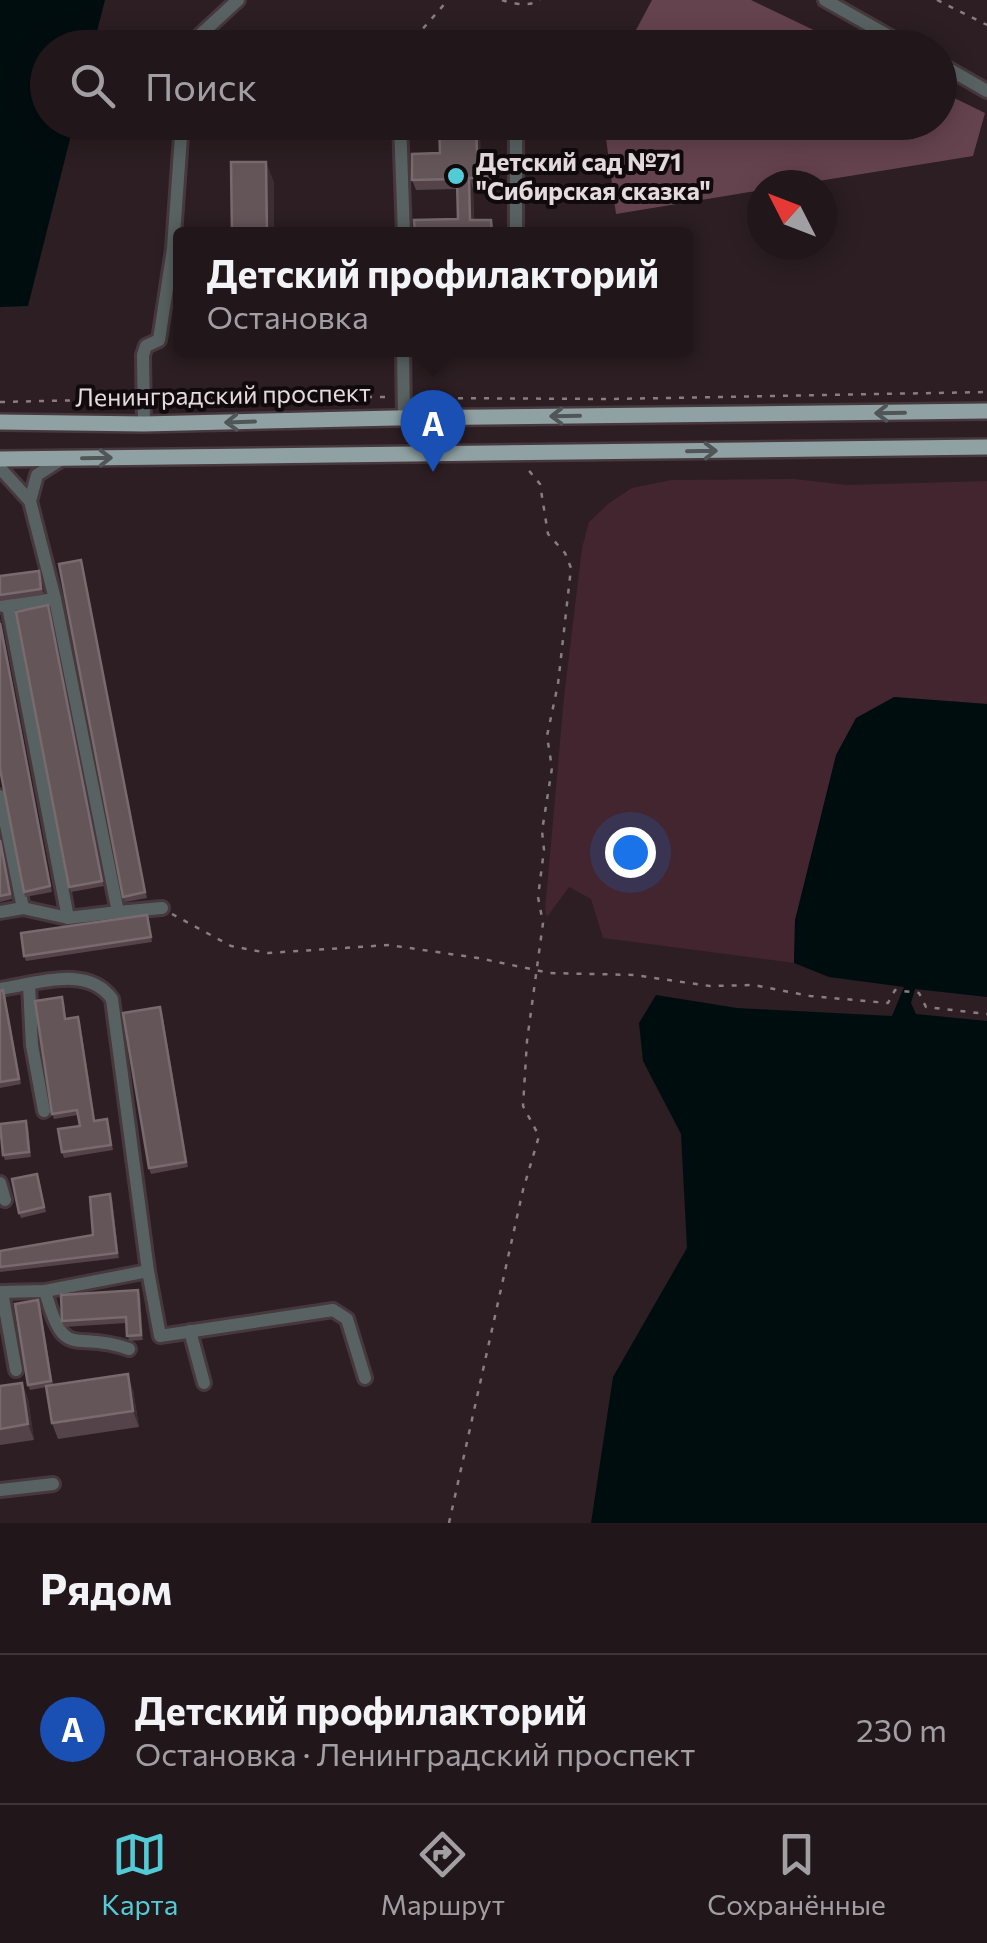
<!DOCTYPE html>
<html lang="ru">
<meta charset="utf-8">
<style>
:root{--surface:#21161a;--page:#291f23;--text:#f1f3f6;--muted:#a29fa2;--line:#3e3539;--accent:#52cbd7}
body{margin:0;font-family:Commissioner,sans-serif;background:var(--page);color:var(--text)}
.compass{position:absolute;left:747px;top:170px;width:90px;height:90px;border-radius:50%;background:var(--surface);box-shadow:0 5px 25px #0003;rotate:312deg}
.you{position:absolute;left:630px;top:852px;width:35px;height:35px;margin:-25px;border:8px solid #fff;border-radius:50%;background:#1a73e8;box-shadow:0 0 0 15px #1a73e833}
.badge{display:grid;place-items:center;width:65px;height:65px;border-radius:50%;background:var(--accent);color:#fff;font-size:32px;font-weight:700}
.pin{position:absolute;translate:-50% -82px;filter:drop-shadow(0 2px 5px #0008)}
.pin::after{content:'';position:absolute;top:52px;width:35px;height:30px;background:inherit;clip-path:polygon(0 0,100% 0,50% 100%)}
.popup{position:absolute;left:173px;top:227px;width:520px;height:130px;box-sizing:border-box;display:grid;place-content:center;border-radius:10px;background:var(--surface);filter:drop-shadow(0 2px 8px #0005);font-size:32px;white-space:nowrap;color:var(--muted)}
.popup b{font-size:38px;color:var(--text)}
.popup::after{content:'';position:absolute;left:50%;top:100%;margin-left:-20px;border:20px solid transparent;border-top-color:var(--surface)}
.list{margin:0;padding:0;list-style:none}
h2{display:flex;justify-content:space-between;align-items:center;height:130px;margin:0;padding:0 40px;font-size:42px}
h2 small{font-size:32px;font-weight:400;color:var(--muted)}
.list li{display:grid;grid-template-columns:65px 1fr auto;gap:30px;align-items:center;box-sizing:border-box;height:150px;padding:0 40px;border-top:2px solid var(--line)}
.list b{display:block;font-size:38px;white-space:nowrap}
.list p{margin:0;font-size:32px;white-space:nowrap;color:var(--muted)}
.list em{font-size:32px;font-style:normal;color:var(--muted)}
.icon{flex:none;width:55px;height:55px;fill:none;stroke:currentColor;stroke-width:2;stroke-linecap:round;stroke-linejoin:round}
.map{position:relative;flex:none;width:987px;height:1523px;overflow:hidden}
.search{position:absolute;background:var(--surface);box-shadow:0 5px 25px #0003;left:30px;right:30px;top:30px;height:110px;display:flex;align-items:center;gap:25px;box-sizing:border-box;padding:0 35px;border-radius:55px;color:var(--muted);font-size:38px}
.sheet{height:280px;background:var(--surface)}
nav{display:flex;justify-content:space-around;align-items:center;box-sizing:border-box;height:140px;border-top:2px solid var(--line);background:var(--surface);font-size:28px;color:var(--muted)}
nav a{display:grid;justify-items:center;gap:5px}
nav .on{color:var(--accent)}
.map>svg:first-child{display:block}
.green{fill:#43252f}
.forest{fill:#65434e}
.water{fill:#000d0f}
.lines{fill:none;stroke-linecap:round;stroke-linejoin:round}
.minor-casing{stroke:#46383c;stroke-width:18}
.major-casing{stroke:#46383c;stroke-width:20}
.path{stroke:#897d81;stroke-width:2.5;stroke-dasharray:5 8;stroke-linecap:butt}
.minor{stroke:#596262;stroke-width:12}
.major{stroke:#90a1a3;stroke-width:15}
.wall{fill:#544449}
.shaded-wall{fill:#3d2e33}
.building{fill:#645559;stroke:#786a6e;stroke-width:2.5}
.oneway{stroke:#505658}
.poi-dot{fill:#52cbd7;stroke:#100a0c;stroke-width:4}
.labels{text-anchor:middle;stroke-width:8;stroke-linejoin:round;paint-order:stroke}
.poi-label{font-size:25px;font-weight:bold;fill:#e5dbde;stroke:#100a0c;text-anchor:start}
.street-label{font-size:25px;fill:#e5dbde;stroke:#100a0c}
</style>
<div class="map">
<svg width="987" height="1523" viewBox="0 0 987 1523">
<rect width="100%" height="100%" fill="#2c1e22"/>
<polygon class="green" points="794,479 848,485 987,481 987,704 894,697 795,920 794,963 603,938 591,899 569,887 547,917 545,910 564,697 582,548 589,522 609,503 632,488 671,480"/>
<g class="forest">
<polygon points="652,0 751,0 849,47 627,47"/>
<polygon points="940,91 985,113 973,156 794,185 762,185 762,190 616,214 604,123 940,122"/>
</g>
<g class="water">
<polygon points="0,0 105,0 93,47 48,48 48,122 74,123 28,306 0,307"/>
<polygon points="894,697 987,704 987,997 915,989 911,1003 916,1014 987,1021 987,1523 591,1523 613,1377 687,1248 681,1134 643,1061 639,1023 656,995 737,1008 892,1016 904,987 829,977 794,963 795,920 836,755 856,718"/>
</g>
<g class="lines">
<defs>
<g id="minor">
<polyline points="825,0 910,48"/>
<polyline points="193,48 200,35 238,0"/>
<polyline points="940,64 987,91"/>
<polyline points="400,122 404,235"/>
<polyline points="516,235 516,122"/>
<polyline points="403,350 404,418"/>
<polyline points="144,424 143,355 146,346 159,340 173,249 182,122"/>
<polyline points="0,468 30,501 55,599 3,606"/>
<polyline points="30,501 37,475 62,459"/>
<polyline points="8,606 68,918"/>
<polyline points="0,796 23,908"/>
<polyline points="0,912 23,908 68,918 118,912 55,599"/>
<polyline points="118,912 162,908"/>
<polyline points="29,985 32,1045 44,1111"/>
<path d="M0 989C36 984 88 964 112 999L148 1271"/>
<polyline points="0,1183 5,1200"/>
<path d="M45 1291C65 1364 73 1329 129 1349"/>
<polyline points="0,1292 45,1291 148,1271 160,1336 333,1310 347,1319 365,1378"/>
<polyline points="2,1292 16,1370"/>
<polyline points="190,1331 204,1383"/>
<polyline points="0,1490 53,1484"/>
</g>
<g id="major">
<polyline points="0,422 144,424 395,418 987,411"/>
<polyline points="0,459 987,447"/>
</g>
</defs>
<use href="#minor" class="minor-casing"/>
<use href="#major" class="major-casing"/>
<g class="path">
<path d="M502 0C513 4 530 7 540 0"/>
<polyline points="937,0 987,25"/>
<polyline points="406,48 448,0"/>
<polyline points="159,398 391,397"/>
<polyline points="419,398 611,399 987,392"/>
<polyline points="0,402 131,399"/>
<polyline points="172,914 231,946 268,953 389,945 478,958 550,973 634,975 710,986 754,985 810,996 888,1003 895,990 919,993 926,1007 987,1014"/>
<polyline points="449,1523 523,1190 539,1136 523,1106 527,1041 543,923 538,897 544,850 542,831 552,768 547,736 558,684 571,568 565,553 548,534 540,484 526,467"/>
</g>
<use href="#minor" class="minor"/>
<use href="#major" class="major"/>
</g>
<g class="wall">
<polygon points="480,122 480,153 496,163 496,188 473,188 474,220 491,220 495,234 415,234 458,219 457,189 416,190 412,180 440,153"/>
<polygon points="81,560 147,898 125,902 123,897"/>
<polygon points="0,576 41,576 43,595 0,601"/>
<polygon points="50,610 104,886 71,892 69,887"/>
<polygon points="0,618 52,892 25,897 0,769"/>
<polygon points="0,836 12,899 0,902"/>
<polygon points="147,915 152,942 26,961 24,956"/>
<polygon points="0,991 5,996 21,1084 0,1088"/>
<polygon points="64,1002 66,1019 78,1017 80,1022 95,1121 107,1119 113,1150 64,1158 62,1152 80,1126 78,1115 54,1119 52,1114"/>
<polygon points="162,1012 188,1167 151,1174 149,1168"/>
<polygon points="28,1126 31,1157 5,1160 3,1155"/>
<polygon points="39,1179 46,1212 21,1218 19,1213"/>
<polygon points="112,1199 119,1258 0,1272 0,1251 93,1235"/>
<polygon points="138,1290 140,1295 143,1340 129,1341 126,1323 64,1327 62,1321"/>
<polygon points="40,1305 53,1385 133,1390 139,1427 58,1439 52,1423 47,1387 30,1390 28,1385"/>
<polygon points="22,1383 28,1399 34,1440 0,1445 0,1386"/>
</g>
<g class="shaded-wall">
<polygon points="476,122 480,122 481,163 477,153"/>
<polygon points="492,152 496,163 496,188 492,177"/>
<polygon points="266,162 274,182 274,234 267,234"/>
<polygon points="469,178 473,188 474,231 470,220"/>
<polygon points="81,560 83,565 147,898 145,892"/>
<polygon points="48,605 50,610 104,886 102,881"/>
<polygon points="0,618 52,892 50,886"/>
<polygon points="160,1007 162,1012 188,1167 186,1162"/>
<polygon points="78,1017 80,1022 96,1127 94,1121"/>
<polygon points="110,1194 112,1199 119,1258 117,1253"/>
<polygon points="138,1290 140,1295 143,1340 141,1335"/>
<polygon points="128,1374 133,1390 139,1427 133,1411"/>
<polygon points="22,1383 28,1399 34,1440 28,1424"/>
</g>
<g class="building">
<polygon points="439,122 476,122 477,153 492,152 492,177 469,178 470,220 491,220 492,234 415,234 414,220 458,219 457,179 412,180 412,154 440,153"/>
<polygon points="231,162 266,162 267,234 232,234"/>
<polygon points="81,560 145,892 123,897 59,564"/>
<polygon points="39,571 41,589 0,595 0,576"/>
<polygon points="48,605 102,881 69,887 16,612"/>
<polygon points="0,623 50,886 24,892 0,769"/>
<polygon points="0,840 10,894 0,896"/>
<polygon points="147,915 151,937 24,956 21,933"/>
<polygon points="3,990 19,1079 0,1082 0,991"/>
<polygon points="62,997 65,1019 78,1017 94,1121 107,1119 111,1145 62,1152 58,1129 80,1126 77,1110 52,1114 35,1001"/>
<polygon points="160,1007 186,1162 149,1168 123,1013"/>
<polygon points="26,1121 29,1152 3,1155 0,1124"/>
<polygon points="37,1174 44,1207 19,1213 12,1179"/>
<polygon points="110,1194 117,1253 0,1267 0,1251 93,1235 90,1197"/>
<polygon points="138,1290 141,1335 127,1336 126,1317 62,1321 61,1295"/>
<polygon points="38,1300 51,1381 28,1385 15,1304"/>
<polygon points="128,1374 133,1411 52,1423 46,1386"/>
<polygon points="22,1383 28,1424 0,1429 0,1386"/>
</g>
<defs><path id="oneway-shaft" d="M-6 0H5M1.5-3L5.5 0L1.5 3" fill="none" stroke-width="1.6" stroke-linecap="round" stroke-linejoin="round" transform="scale(2.5)"/></defs>
<g class="oneway">
<use href="#oneway-shaft" transform="translate(890 413) rotate(179)"/>
<use href="#oneway-shaft" transform="translate(565 416) rotate(179)"/>
<use href="#oneway-shaft" transform="translate(240 422) rotate(178)"/>
<use href="#oneway-shaft" transform="translate(702 451) rotate(-1)"/>
<use href="#oneway-shaft" transform="translate(97 458) rotate(-1)"/>
</g>
<circle class="poi-dot" cx="456" cy="176" r="10"/>
<g class="labels">
<g class="poi-label">
<text x="476" y="171">Детский сад №71<tspan x="476" dy="29">"Сибирская сказка"</tspan></text>
</g>
<g class="street-label">
<text transform="translate(223 395) rotate(-1)" y="9">Ленинградский проспект</text>
</g>
</g>
</svg>
<svg class="compass" viewBox="-18 -18 36 36"><path d="M0-13l5 13h-10z" fill="#e53935"/><path d="M0 13l5-13h-10z" fill="#a29fa2"/></svg>
<div class="you"></div>
<div class="pin badge" style="left:433px;top:472px;background:#1a4fb4">A</div>
<div class="popup"><b>Детский профилакторий</b>Остановка</div>
<div class="search"><svg class="icon" aria-label="search" viewBox="0 0 24 24"><circle cx="10" cy="10" r="6"/><path d="M15 15l6 6"/></svg>Поиск</div>
</div>
<section class="sheet">
<h2>Рядом<small></small></h2>
<ul class="list">
<li><span class="badge" style="background:#1a4fb4">A</span><div><b>Детский профилакторий</b><p>Остановка · Ленинградский проспект</p></div><em>230 m</em></li>
</ul>
</section>
<nav>
<a class="on"><svg class="icon" aria-label="map" viewBox="0 0 24 24"><path d="M3 6l6-2 6 2 6-2v14l-6 2-6-2-6 2zM9 4v14M15 6v14"/></svg>Карта</a>
<a><svg class="icon" aria-label="directions" viewBox="0 0 24 24"><path d="M12 3l9 9-9 9-9-9zM9 14v-3h6M13 9l2 2-2 2"/></svg>Маршрут</a>
<a><svg class="icon" aria-label="saved" viewBox="0 0 24 24"><path d="M7 4h10v16l-5-4-5 4z"/></svg>Сохранённые</a>
</nav>
